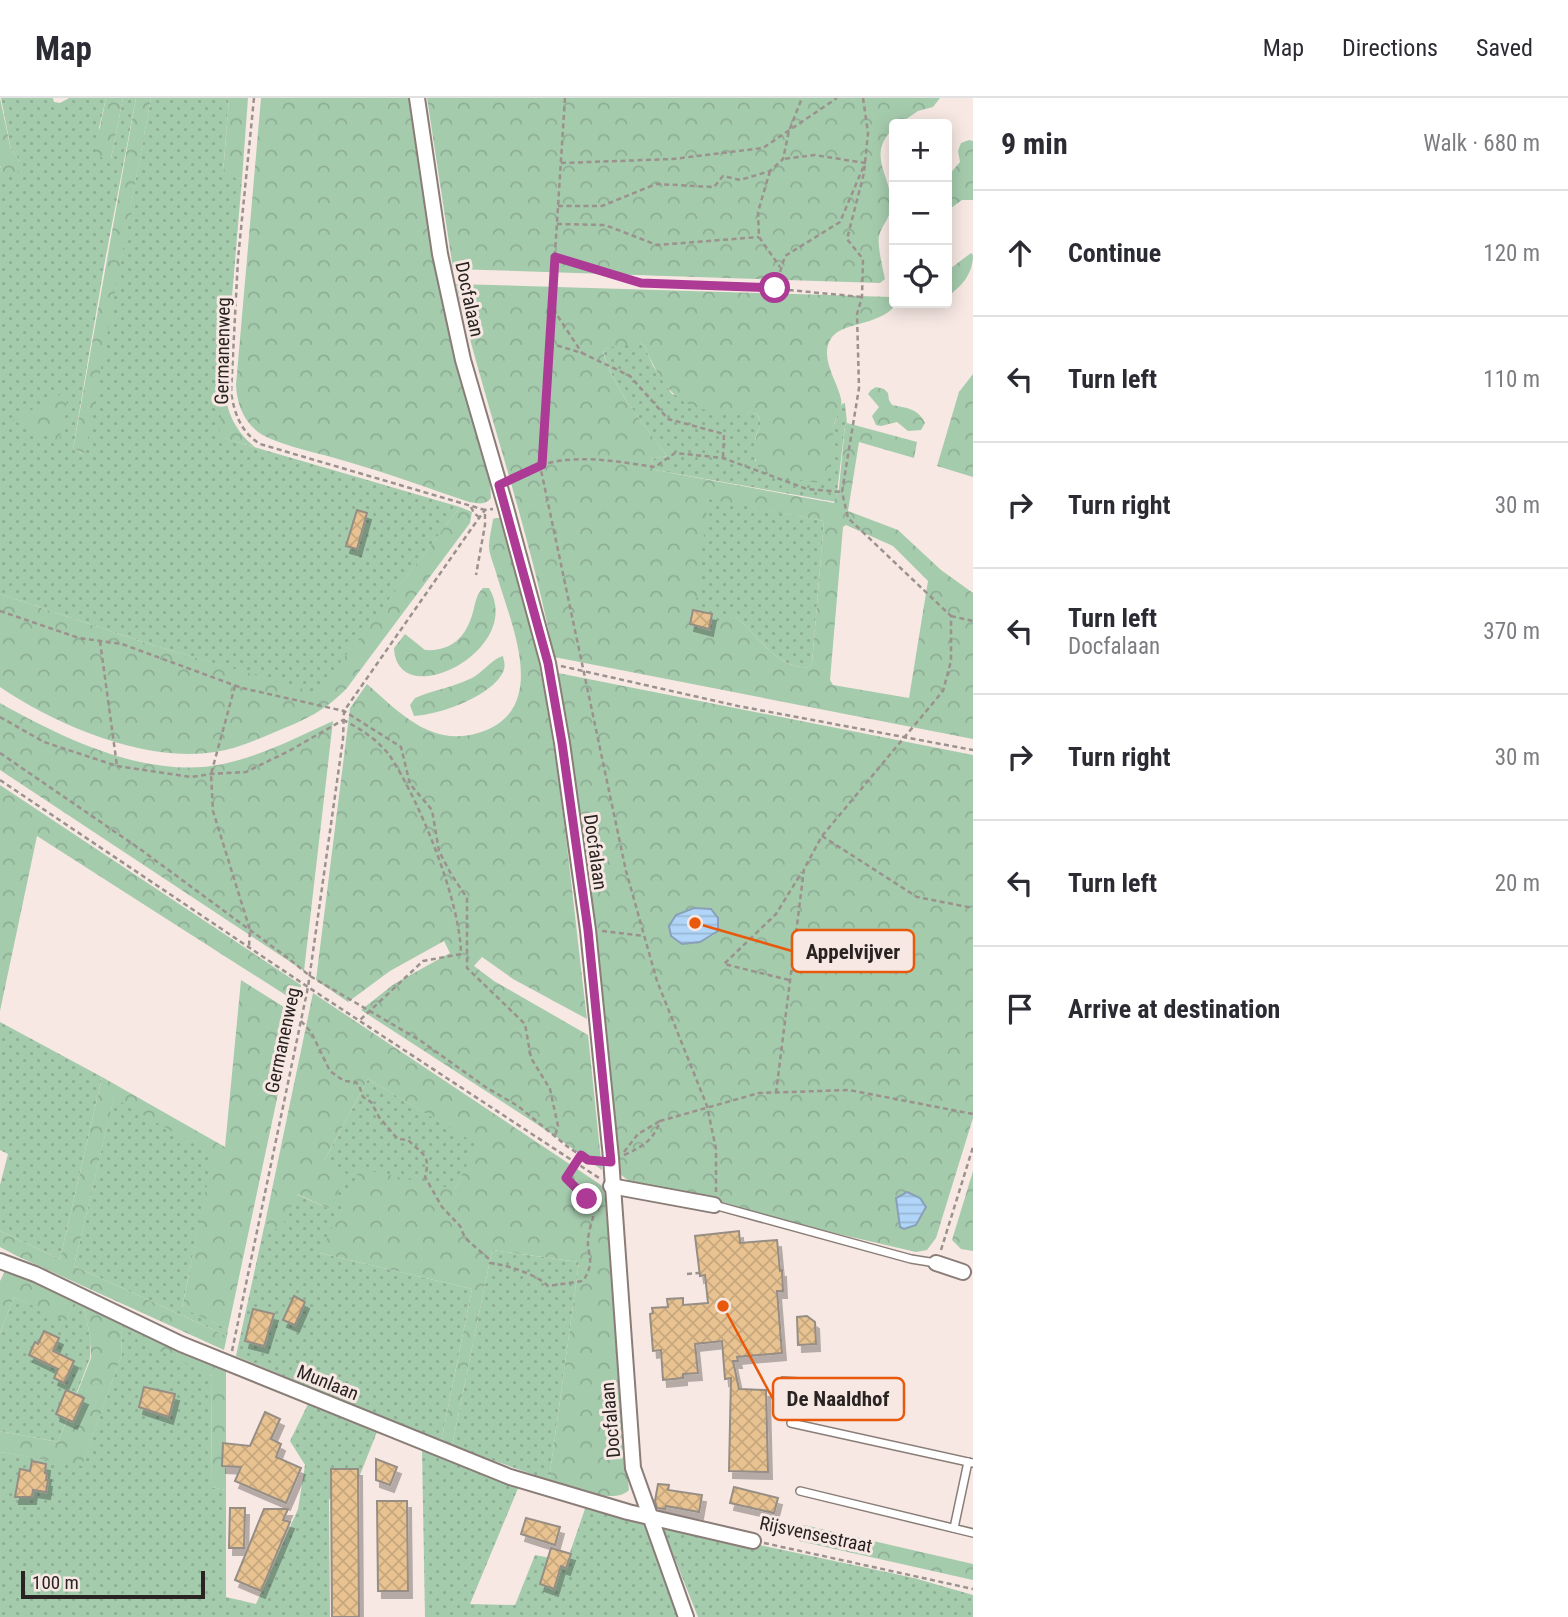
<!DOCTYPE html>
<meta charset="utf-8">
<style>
:root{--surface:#fff;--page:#f7f7f7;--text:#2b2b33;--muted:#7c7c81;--line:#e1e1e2}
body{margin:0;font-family:"Roboto Condensed",sans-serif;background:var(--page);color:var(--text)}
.controls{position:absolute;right:21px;top:21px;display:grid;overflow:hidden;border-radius:7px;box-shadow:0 4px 18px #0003}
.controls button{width:63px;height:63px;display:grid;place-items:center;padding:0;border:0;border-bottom:2px solid var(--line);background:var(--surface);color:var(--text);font:35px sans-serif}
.scale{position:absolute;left:21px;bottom:18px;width:184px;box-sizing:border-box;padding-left:7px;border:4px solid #292422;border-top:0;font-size:19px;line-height:24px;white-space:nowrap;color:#292422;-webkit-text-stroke:5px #f7e8e3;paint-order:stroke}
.stop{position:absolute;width:21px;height:21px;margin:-16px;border:5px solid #ad3a94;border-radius:50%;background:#fff}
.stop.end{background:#ad3a94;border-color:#fff;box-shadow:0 2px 7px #0008}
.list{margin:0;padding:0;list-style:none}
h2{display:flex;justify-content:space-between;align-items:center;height:91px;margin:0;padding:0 28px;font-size:30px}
h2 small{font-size:23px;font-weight:400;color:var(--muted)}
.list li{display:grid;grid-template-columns:46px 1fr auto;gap:21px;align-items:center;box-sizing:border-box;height:126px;padding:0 28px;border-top:2px solid var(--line)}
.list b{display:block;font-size:26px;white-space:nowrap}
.list p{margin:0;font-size:23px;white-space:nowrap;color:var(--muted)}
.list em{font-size:23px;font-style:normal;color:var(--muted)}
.icon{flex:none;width:38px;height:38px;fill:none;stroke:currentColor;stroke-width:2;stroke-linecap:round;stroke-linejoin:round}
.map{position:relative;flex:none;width:973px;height:1519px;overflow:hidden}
header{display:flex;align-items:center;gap:42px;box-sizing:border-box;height:98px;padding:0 35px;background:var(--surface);border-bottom:2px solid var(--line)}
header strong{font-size:33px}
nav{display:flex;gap:38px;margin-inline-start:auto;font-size:24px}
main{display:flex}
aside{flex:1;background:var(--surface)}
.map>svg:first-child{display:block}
.grass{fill:url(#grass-dots)}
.forest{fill:url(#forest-crowns);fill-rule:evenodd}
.water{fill:url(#water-rules);stroke:#88a0b8;stroke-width:2}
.building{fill:url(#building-cross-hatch);stroke:#968e84;stroke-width:2;filter:url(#shadow)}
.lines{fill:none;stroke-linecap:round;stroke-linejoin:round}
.lane-casing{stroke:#8a7d78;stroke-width:10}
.street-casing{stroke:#8a7d78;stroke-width:18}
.path{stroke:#9b918d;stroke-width:2.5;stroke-dasharray:5 3.5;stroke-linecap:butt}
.lane{stroke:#fff;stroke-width:7}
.street{stroke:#fff;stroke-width:14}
.route{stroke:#ad3a94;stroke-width:9}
.labels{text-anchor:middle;stroke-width:6;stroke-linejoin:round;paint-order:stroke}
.street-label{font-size:19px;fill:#292422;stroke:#f7e8e3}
.leader{fill:none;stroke:#e8590c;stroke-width:2.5}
.callout-dot{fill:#e8590c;stroke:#f7e8e3;stroke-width:2.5}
.callout{fill:#f7e8e3;stroke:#e8590c;stroke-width:2.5}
.callout-label{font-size:21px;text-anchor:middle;font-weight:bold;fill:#292422}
</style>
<header>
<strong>Map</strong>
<nav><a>Map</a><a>Directions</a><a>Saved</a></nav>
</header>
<main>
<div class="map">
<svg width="973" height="1519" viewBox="0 0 973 1519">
<defs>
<pattern id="grass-dots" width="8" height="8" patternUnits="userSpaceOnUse" patternTransform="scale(1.75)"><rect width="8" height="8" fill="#a5cbad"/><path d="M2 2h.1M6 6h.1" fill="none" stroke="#8eae95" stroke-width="1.8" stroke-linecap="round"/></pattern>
<pattern id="forest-crowns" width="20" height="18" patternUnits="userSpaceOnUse" patternTransform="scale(1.75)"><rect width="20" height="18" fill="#a5cbad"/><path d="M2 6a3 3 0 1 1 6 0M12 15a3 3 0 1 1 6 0" fill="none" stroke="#8eae95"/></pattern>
<pattern id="water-rules" width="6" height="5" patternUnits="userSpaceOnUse" patternTransform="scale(1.75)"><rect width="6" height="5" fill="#b0d5f8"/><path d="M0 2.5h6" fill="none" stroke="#97b7d4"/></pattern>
<pattern id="building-cross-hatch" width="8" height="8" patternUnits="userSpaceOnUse" patternTransform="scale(1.75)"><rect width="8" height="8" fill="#e8c391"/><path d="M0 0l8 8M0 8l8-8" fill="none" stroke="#c7a77d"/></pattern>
<filter id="shadow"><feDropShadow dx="4" dy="7" stdDeviation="0" flood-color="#0004"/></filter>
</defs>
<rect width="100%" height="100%" fill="#f7e8e3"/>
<g class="grass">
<polygon points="1,0 53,0 54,4 60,5 69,0 106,0 99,30 111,61 123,0 136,0 105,163 73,351 84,356 151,0 229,0 223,76 242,81 220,339 460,409 317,596 149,546 0,496 0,67 2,75 20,63 11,52"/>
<path d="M625 245H640L645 249 653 268 672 296 757 316 761 325 755 341V363L833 329 842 306 845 305 847 325 845 327 836 404 655 372 651 361 667 358C645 328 611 288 603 252L605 250Z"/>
<path d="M708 400 824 423 812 565 809 569C779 573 757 536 736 519L718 529 716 533 686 530Z"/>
<polygon points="0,924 102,979 60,1161 0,1133 0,1087 8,1056 0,1052"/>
<polygon points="368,981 478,1046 455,1091 320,1155 472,1191 441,1344 236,1258 265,1125 280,1132 296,1096 330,1111 324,1063"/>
<polygon points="114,999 214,1057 182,1209 228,1231 227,1238 74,1168"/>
<polygon points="492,1152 579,1164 549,1382 452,1348"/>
<polygon points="14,1199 66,1222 75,1202 83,1206 91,1242 90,1260 58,1344 0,1333 0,1235"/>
<polygon points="124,1225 212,1278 211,1389 226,1392 226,1499 256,1506 298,1411 305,1367 290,1343 308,1306 377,1334 354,1392 329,1401 330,1519 0,1519 0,1354 82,1367 122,1256 121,1236"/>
<polygon points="422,1352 519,1388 470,1506 515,1507 535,1457 567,1463 586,1408 642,1421 678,1519 425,1519"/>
<polygon points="661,1426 914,1480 973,1497 973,1519 698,1519"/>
</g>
<g class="forest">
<polygon points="0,0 11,52 20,63 22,71 14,78 6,78 2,75 0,67"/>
<polygon points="106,0 123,0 111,61 102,60 95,53"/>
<polygon points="136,0 151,0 85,356 73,351"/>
<polygon points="229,0 248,0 242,81 223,77"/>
<path d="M261 0H411L478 333 490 379 491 400C485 408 477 405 469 404 428 390 387 375 345 363 323 356 276 347 258 334 243 322 237 306 236 287Z"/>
<path d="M427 0H940L933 9 918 13 899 26H894V30C865 57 892 78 891 107 891 120 882 126 879 138 877 147 883 171 885 181L880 185 453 171Z"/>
<polygon points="969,42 973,43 973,102 962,102 947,113 947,79 960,64 958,53 961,45"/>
<path d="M971 155 973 157C973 175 962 189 947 198V173Z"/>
<path d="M456 186 892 199 894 209C876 228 844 224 832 239 818 258 837 282 841 301 843 311 837 317 834 326 831 336 835 348 833 358 831 368 822 378 816 385 786 378 741 380 757 336 760 328 762 324 757 316 744 313 731 316 718 314 675 309 661 286 645 249L640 245 605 250 603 253C611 288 646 329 667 358L651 361 655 372 834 405 839 390 845 327 847 325 917 344 914 360 859 344 848 413 898 432 941 472 973 495V641L554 559C530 433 486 311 456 186ZM708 401 824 423 812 565 809 569C779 573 757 536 736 519L724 520 715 533 706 532 708 516 695 514ZM846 427 893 448 928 483 909 600 833 587 830 582 843 429Z"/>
<polygon points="973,276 973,379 937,368 959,294"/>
<path d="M224 289C227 315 235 333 255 349L219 339Z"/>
<path d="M876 289 884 291 888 295 889 302 892 307C906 310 918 310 925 325L921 332 908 333 897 324 881 328 876 327 872 318 879 309 868 296 871 292Z"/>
<polygon points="69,292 59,344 12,322"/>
<path d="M460 409 472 414 470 425 347 590C325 613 305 622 275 634 256 642 236 651 215 654 145 665 58 628 0 589V496L149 546 317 595Z"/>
<path d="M496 420H502C517 471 531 524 541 576 563 690 573 806 587 921L513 881 482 859 474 868 494 883 588 937 602 1072 555 1038 361 912 394 886 450 855 444 843 390 873 348 904 316 882 350 610 367 586C400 615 431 649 478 635 551 613 512 529 497 478 495 469 489 457 489 448 489 439 492 430 493 421Z"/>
<path d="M483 490H489C526 552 397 617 394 550L405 536 425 552C454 554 468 536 474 510 476 502 477 496 483 490Z"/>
<path d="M503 558C504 563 506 569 503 574 492 598 439 617 414 618L410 607 415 600C433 592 454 589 472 580 483 574 492 561 503 558Z"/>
<path d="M558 575 973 657V1020L936 1140 927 1152 916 1154 636 1089 619 1075 579 730ZM694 810 714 837 700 844 682 846 672 838 676 817ZM907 1094 920 1100 925 1113 916 1127 904 1131 900 1128 896 1100Z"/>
<path d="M0 605C64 641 149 682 223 666 262 658 297 639 333 623L304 873 0 672Z"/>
<polygon points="0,687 301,887 298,905 37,738 0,913"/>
<polygon points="241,882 295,916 228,1231 182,1210 213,1057 114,1000 74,1168 227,1238 224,1252 17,1158 0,1149 0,1133 60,1161 102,979 225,1049"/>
<path d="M313 895 604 1089 629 1392C614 1408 568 1388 549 1382L579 1164 492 1152 452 1348 441 1344 472 1191 320 1155 360 1071 455 1091 477 1046 368 981 324 1063 347 1076 330 1111 297 1096 280 1133 265 1125Z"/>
<polygon points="973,1073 973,1153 961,1151 952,1142"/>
<polygon points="7,1169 75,1202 66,1223 14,1199 0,1235 0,1183"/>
<polygon points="83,1206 124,1225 121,1236 122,1256 82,1368 0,1354 0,1333 58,1344 91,1260 91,1242"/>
<polygon points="138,1231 226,1270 226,1392 211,1389 212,1278 137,1242"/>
<polygon points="804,1427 973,1466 973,1482 799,1443"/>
</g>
<g class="water">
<polygon points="694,810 711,811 718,820 718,833 700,844 682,846 671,838 669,828 676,817"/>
<polygon points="907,1094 920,1100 926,1109 916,1127 904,1131 900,1129 896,1100"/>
</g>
<g class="building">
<polygon points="357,412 367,415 357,451 346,448"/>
<polygon points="693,512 712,516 709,531 690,526"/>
<polygon points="739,1133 740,1145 777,1142 780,1173 782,1172 783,1193 777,1193 782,1255 737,1259 738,1263 733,1263 739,1291 766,1292 768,1374 729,1373 731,1280 725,1281 722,1243 695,1246 698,1275 683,1276 683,1280 663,1282 661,1252 653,1253 650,1216 653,1215 652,1210 668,1209 667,1201 683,1200 683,1207 708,1205 705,1177 700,1178 695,1138"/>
<polygon points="294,1198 305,1204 295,1227 283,1222"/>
<polygon points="253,1211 274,1216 264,1248 245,1243"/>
<polygon points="807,1218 815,1224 816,1246 798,1247 797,1219"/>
<polygon points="44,1233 59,1240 53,1253 74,1263 64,1285 54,1280 58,1271 29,1257 35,1244 38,1246"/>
<polygon points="782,1279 798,1280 796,1297 780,1295"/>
<polygon points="144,1289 175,1296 169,1319 139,1309"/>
<polygon points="66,1292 84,1300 73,1324 56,1316"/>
<polygon points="265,1314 280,1321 271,1341 281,1346 276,1359 301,1370 286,1405 235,1383 241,1369 222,1368 223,1345 250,1348"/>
<polygon points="376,1361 397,1369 390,1387 376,1382"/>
<polygon points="32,1363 46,1366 45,1375 47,1375 46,1382 48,1382 46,1394 33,1392 32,1399 15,1399 20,1371 30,1373"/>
<polygon points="331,1371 358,1371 359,1519 332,1519"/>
<polygon points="658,1386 669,1387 668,1392 702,1397 699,1414 666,1408 665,1411 657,1410 655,1403"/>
<polygon points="734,1389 778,1400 774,1415 730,1405"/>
<polygon points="377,1403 407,1403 408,1493 378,1493"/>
<polygon points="230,1410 245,1410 244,1450 229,1450"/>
<polygon points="264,1411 288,1411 283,1422 290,1424 261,1493 235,1482"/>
<polygon points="526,1420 560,1429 555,1447 521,1436"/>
<polygon points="551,1450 571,1456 566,1470 561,1468 554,1491 540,1486"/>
</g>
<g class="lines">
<defs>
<g id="lane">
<polyline points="714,1107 911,1161 936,1165"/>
<polyline points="791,1325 973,1365"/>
<polyline points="800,1393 973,1435"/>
<polyline points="954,1430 968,1364"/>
</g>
<g id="street">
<polyline points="417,0 440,156 463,262 506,410 548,565 562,645 588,832 611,1060 633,1370 686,1519"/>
<polyline points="611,1088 714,1107"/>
<polyline points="0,1163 35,1176 181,1246 510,1379 628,1414 753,1443"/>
<polyline points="936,1165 963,1174"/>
</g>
</defs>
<use href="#lane" class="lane-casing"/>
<use href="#street" class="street-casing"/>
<g class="path">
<path d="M254 0 238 161 231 295C235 317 241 334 260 346L485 412V427L476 477"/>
<polyline points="565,0 541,372 626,773 657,883 707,1008 716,1051 716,1096"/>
<polyline points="561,65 673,61 763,50 837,0"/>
<polyline points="770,73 758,114 759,139 780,169"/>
<polyline points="558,108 602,108 656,86 714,89 723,78 740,82 770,73 783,61 789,33 802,0"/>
<polyline points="557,126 605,127 657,147 759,139"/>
<polyline points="555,158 641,185 757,189 862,199"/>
<polyline points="775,190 785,158 840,124 865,65 815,57 783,61"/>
<polyline points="553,211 582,255"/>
<polyline points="549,245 582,255 630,278 668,321 724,336 723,360"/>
<path d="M510 383C521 377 533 370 545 366 579 356 620 364 655 369L675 355 723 360 807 391 842 394"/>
<polyline points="471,409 474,415 480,420"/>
<polyline points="0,513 79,540 122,546 242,590 344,613 401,649 410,686 432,712 439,753 451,776 467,800 467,870 525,926 531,960 550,991 558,1028 555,1038"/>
<polyline points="951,518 973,523"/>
<polyline points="100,543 117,668"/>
<polyline points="561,568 738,608 973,652"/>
<polyline points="235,588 211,676 213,713 250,832 249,848"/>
<polyline points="0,619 44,644 117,668 191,679 211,676 246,674 289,653 343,622"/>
<path d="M343 622C360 630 379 643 390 658 420 704 460 802 461 856L423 863 360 922"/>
<polyline points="0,655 140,751 288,860 310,878 421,943 487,990 518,1008 568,1049 588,1062 600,1064"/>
<polyline points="0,682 308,889 599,1080"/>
<polyline points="822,738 917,799 973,810"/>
<polyline points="602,833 644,838"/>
<polyline points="789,882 724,866 776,816 802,774"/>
<path d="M301 923 311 934 330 973 344 983 355 984 359 987 363 999 371 1004 379 1019 395 1038 399 1041 408 1042C423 1057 431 1057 425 1079L442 1109 460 1128 465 1140 489 1161 490 1165C507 1167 536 1176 548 1188L583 1183C598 1160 584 1156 589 1135 590 1126 596 1118 592 1108 589 1099 574 1087 566 1080L581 1057"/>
<polyline points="776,995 804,771 822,738 943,593 951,563 951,518 848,420 842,394 859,290 857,216 862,199 863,161 847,141 864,75 868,35 863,0"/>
<polyline points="624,1054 638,1036 660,1023"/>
<path d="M624 1057C642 1049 653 1043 660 1023L759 995 849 992 973 1016"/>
<polyline points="941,1152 973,1049"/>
<polyline points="687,1176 699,1175"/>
<polyline points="232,1253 308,889 343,641 344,613 474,427 485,412 493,411"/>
<polyline points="764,1445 973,1491"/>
</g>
<use href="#lane" class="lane"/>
<use href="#street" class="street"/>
</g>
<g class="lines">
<polyline class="route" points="587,1101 566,1080 581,1057 588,1062 611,1064 588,832 562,645 548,565 499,387 542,367 555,159 641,185 775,190"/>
</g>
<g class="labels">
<g class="street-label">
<text transform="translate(470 201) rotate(78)" y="7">Docfalaan</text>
<text transform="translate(222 253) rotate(-89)" y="7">Germanenweg</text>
<text transform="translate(596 754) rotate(82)" y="7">Docfalaan</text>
<text transform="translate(282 942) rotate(-78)" y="7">Germanenweg</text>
<text transform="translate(328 1284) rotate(22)" y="7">Munlaan</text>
<text transform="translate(610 1322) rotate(-95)" y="7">Docfalaan</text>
<text transform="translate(816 1436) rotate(12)" y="7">Rijsvensestraat</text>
</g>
</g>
<path class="leader" d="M695 825L792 853M723 1208L773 1301"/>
<g class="callout-dot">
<circle cx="695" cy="825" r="7"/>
<circle cx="723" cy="1208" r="7"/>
</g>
<g class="callout">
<rect x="792" y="832" width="122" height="42" rx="7"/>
<rect x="773" y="1280" width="131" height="42" rx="7"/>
</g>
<g class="callout-label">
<text x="853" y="861">Appelvijver</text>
<text x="838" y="1308">De Naaldhof</text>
</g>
</svg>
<div class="controls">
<button>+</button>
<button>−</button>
<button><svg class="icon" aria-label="locate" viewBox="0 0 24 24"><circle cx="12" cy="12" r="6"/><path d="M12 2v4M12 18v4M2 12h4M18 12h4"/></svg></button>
</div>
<div class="scale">100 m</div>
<div class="stop" style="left:775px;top:190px"></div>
<div class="stop end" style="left:587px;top:1101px"></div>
</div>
<aside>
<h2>9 min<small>Walk · 680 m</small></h2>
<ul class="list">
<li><svg class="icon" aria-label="ahead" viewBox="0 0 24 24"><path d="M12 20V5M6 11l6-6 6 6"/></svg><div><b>Continue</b></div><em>120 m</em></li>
<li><svg class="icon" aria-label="left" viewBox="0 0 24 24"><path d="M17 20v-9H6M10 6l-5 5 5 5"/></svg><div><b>Turn left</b></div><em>110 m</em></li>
<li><svg class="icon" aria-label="right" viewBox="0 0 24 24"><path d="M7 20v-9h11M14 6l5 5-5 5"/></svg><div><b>Turn right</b></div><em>30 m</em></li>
<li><svg class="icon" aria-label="left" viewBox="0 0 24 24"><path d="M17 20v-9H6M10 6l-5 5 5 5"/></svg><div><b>Turn left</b><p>Docfalaan</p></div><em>370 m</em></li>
<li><svg class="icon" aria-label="right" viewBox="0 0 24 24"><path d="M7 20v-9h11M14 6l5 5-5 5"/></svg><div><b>Turn right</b></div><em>30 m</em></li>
<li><svg class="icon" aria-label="left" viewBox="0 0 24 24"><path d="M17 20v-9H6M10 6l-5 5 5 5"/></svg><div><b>Turn left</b></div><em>20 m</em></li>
<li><svg class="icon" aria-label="arrive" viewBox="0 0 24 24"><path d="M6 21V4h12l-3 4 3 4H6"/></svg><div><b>Arrive at destination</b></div></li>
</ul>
</aside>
</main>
